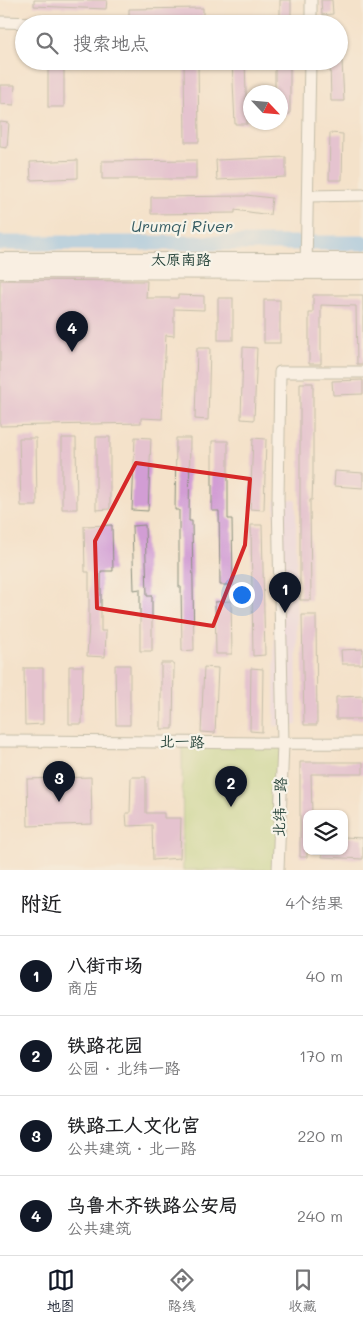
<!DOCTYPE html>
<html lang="zh">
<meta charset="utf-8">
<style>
:root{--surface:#fff;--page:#f2f2f2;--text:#202124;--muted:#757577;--line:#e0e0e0;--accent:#111827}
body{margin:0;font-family:Mali,"LXGW WenKai TC",sans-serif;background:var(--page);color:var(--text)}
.controls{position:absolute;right:15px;bottom:15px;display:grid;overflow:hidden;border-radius:10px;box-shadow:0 1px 4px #0004}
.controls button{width:45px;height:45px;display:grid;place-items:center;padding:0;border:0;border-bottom:1px solid var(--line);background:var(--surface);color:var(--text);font:25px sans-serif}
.compass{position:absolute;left:243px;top:85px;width:45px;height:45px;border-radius:50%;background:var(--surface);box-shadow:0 1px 4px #0004;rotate:116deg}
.you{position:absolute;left:241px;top:594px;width:18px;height:18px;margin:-12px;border:4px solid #fff;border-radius:50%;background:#1a73e8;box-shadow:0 0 0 8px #1a73e833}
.badge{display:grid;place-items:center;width:32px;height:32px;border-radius:50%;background:var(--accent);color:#fff;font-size:16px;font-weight:700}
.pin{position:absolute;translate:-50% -41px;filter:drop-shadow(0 1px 2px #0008)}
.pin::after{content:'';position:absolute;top:26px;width:18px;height:15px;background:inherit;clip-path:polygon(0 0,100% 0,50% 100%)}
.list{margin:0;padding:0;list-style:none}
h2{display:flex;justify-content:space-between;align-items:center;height:65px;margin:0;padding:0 20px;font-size:21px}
h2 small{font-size:16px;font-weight:400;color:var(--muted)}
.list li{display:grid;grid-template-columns:32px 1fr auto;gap:15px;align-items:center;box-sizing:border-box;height:80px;padding:0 20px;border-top:1px solid var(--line)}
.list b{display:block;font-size:19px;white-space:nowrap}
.list p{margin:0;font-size:16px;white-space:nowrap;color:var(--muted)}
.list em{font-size:16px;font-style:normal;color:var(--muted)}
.icon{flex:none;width:28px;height:28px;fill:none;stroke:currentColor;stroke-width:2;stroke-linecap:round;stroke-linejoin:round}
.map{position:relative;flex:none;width:363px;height:870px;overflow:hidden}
.search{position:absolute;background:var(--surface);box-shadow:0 1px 4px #0004;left:15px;right:15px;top:15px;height:55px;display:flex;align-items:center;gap:12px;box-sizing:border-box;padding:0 18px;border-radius:28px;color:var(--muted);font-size:19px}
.sheet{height:385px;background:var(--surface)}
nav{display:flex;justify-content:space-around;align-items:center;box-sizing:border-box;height:70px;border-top:1px solid var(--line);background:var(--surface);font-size:14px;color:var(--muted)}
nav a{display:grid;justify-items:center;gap:2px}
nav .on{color:var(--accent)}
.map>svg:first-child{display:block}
.built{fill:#e7d2ef}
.green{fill:#b3d67f;stroke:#698a5a}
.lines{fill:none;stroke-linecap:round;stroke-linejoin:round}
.river{stroke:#7cbef2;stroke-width:15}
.building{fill:#d29dd4}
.minor-casing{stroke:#8a907f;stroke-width:13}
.major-casing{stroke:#8a907f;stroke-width:16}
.minor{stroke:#fff;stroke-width:11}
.major{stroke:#fff;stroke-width:14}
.marked{fill:none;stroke:#d62828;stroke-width:4;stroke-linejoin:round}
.labels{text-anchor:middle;stroke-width:4.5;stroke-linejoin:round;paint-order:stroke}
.street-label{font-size:15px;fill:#1f3d34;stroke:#f7f3e8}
.water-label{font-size:16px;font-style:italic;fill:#365d64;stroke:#f7f3e8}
</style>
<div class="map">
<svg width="363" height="870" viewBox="0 0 363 870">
<rect width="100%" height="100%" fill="#f7f3e8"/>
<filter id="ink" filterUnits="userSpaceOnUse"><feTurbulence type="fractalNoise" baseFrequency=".02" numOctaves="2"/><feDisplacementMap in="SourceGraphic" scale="10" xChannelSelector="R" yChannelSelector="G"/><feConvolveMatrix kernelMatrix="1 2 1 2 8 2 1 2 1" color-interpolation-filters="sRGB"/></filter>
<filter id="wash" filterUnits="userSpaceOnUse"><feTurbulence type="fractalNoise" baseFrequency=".0096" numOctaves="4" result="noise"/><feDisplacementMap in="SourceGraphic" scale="20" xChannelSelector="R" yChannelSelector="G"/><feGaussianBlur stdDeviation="1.12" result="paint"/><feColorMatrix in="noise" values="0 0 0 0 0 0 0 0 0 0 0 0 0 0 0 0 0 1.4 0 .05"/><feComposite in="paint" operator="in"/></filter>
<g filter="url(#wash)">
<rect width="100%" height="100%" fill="#f4e2ca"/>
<polygon class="built" points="275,500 296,500 297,725 274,726"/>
<polygon class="green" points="182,742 283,744 278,870 183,870"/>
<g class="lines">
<polyline class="river" points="0,243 363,243"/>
</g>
<g id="blocks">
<g class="building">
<polygon points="34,0 107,0 106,9 34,6"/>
<rect x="280" y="0" width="11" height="16"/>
<polygon points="321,0 332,0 333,14 322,15"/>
<polygon points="203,8 203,22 129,23 129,9"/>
<rect x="48" y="61" width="16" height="46"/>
<polygon points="184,61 198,61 199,142 185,142"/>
<polygon points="232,61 245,61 247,124 235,124"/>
<polygon points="275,61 290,61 290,114 280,114 280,92 275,92"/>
<polygon points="330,61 342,61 344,101 331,101"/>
<polygon points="0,85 15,85 14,105 0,104"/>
<polygon points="0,122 9,123 7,148 0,147"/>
<polygon points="330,133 343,134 342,180 329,180"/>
<polygon points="286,157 286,177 217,180 216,160"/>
<polygon points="78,160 78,178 31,180 30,162"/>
<polygon points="196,160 196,179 102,179 102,161"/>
<polygon points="246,195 272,198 270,215 235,210 235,213 151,214 151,197 246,196"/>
<polygon points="0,280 147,281 146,298 178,298 178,295 204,296 204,310 174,309 174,336 166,335 162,419 141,418 141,423 0,426"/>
<polygon points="313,295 363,295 363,364 357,364 356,306 321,305 321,364 309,364 309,313 313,313"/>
<rect x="218" y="298" width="15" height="42"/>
<rect x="264" y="300" width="16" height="43"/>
<polygon points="243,347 257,348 254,420 241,419"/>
<polygon points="197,348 210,348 208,420 195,419"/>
<polygon points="363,380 363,394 333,395 332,381"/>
<polygon points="300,383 313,383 313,476 312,500 310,500 311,600 300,600"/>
<polygon points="96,437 110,437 110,509 96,510"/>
<polygon points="135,437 151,438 148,511 132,510"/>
<polygon points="19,438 36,438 37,506 21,506"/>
<polygon points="62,438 76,438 77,509 62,509"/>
<polygon points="176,438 190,438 189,521 192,521 194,650 182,651 181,587 179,587 179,510 175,510"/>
<polygon points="253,438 266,439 264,510 250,509"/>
<polygon points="212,441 228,441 228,519 232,519 233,585 220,585 219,511 212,511"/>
<polygon points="335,471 363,473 363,488 334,486"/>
<polygon points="112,525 113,571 101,571 101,631 106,631 105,657 87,656 89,624 89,572 85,572 84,526"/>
<polygon points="145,525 147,596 152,596 152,651 140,651 140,589 134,590 132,526"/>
<polygon points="251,525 262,525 265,655 253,656"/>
<polygon points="231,601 232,654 216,654 215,602"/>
<polygon points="302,615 316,615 317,725 304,725"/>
<polygon points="363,649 363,664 342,664 341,650"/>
<polygon points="161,663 173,663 173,665 174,665 173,729 161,729"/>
<polygon points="115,665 130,665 130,725 116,725"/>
<polygon points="69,666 83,666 82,724 69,724"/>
<polygon points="204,667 218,668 215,733 201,732"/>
<polygon points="24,668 43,668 43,724 25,725"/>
<polygon points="251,668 263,669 262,732 250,731"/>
<polygon points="363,696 363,719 336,719 336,697"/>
<polygon points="300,762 363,762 363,774 311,774 312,814 307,814 307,857 300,857"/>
<polygon points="91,777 92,824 28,826 27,779"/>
<polygon points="131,777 146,777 146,813 164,813 164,818 181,818 180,858 153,860 152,825 127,826 126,813 130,813"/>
<polygon points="344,837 363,838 363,859 322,857 322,851 344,851"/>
</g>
</g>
</g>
<g filter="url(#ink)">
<use href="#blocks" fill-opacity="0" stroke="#8a907f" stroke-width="1"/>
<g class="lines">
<defs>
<g id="minor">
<polyline points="0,22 77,24"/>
<polyline points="311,24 311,0"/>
<polyline points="308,196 363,195"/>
<polyline points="306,267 310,61"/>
<path d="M0 741C121 741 242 744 363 743"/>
<polyline points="278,870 283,744 278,498 280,372 363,372"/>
</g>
<g id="major">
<polyline points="0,260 363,260"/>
<polyline points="0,271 363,272"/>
</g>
</defs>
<use href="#minor" class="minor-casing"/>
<use href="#major" class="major-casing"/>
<use href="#minor" class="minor"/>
<use href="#major" class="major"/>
</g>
</g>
<path d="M0 0H363V870H0ZM136 463 250 479 245 545 213 626 97 608 95 541Z" fill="#f4e2ca" fill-opacity=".55" fill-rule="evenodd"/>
<path class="marked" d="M136 463 250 479 245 545 213 626 97 608 95 541Z"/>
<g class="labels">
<g class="street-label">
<text x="181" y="265">太原南路</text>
<text transform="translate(182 742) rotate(1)" y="5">北一路</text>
<text transform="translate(280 807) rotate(-88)" y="5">北纬一路</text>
</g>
<g class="water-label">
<text x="182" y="232">Urumqi River</text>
</g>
</g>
</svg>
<div class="controls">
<button><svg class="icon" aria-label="layers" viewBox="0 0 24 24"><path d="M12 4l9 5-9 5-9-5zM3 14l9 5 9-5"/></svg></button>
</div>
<svg class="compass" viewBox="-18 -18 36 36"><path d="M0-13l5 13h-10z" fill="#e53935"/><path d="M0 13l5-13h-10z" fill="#757577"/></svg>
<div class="you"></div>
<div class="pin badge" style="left:285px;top:613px">1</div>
<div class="pin badge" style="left:231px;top:807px">2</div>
<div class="pin badge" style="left:59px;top:802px">3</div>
<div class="pin badge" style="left:72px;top:352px">4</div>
<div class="search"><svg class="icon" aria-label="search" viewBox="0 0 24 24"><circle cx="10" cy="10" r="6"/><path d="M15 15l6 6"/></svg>搜索地点</div>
</div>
<section class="sheet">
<h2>附近<small>4个结果</small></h2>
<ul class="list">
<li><span class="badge">1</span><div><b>八街市场</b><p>商店</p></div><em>40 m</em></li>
<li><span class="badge">2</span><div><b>铁路花园</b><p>公园 · 北纬一路</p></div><em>170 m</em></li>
<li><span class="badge">3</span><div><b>铁路工人文化宫</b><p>公共建筑 · 北一路</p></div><em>220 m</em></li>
<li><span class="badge">4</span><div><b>乌鲁木齐铁路公安局</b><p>公共建筑</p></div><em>240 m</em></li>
</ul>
</section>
<nav>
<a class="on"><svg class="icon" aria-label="map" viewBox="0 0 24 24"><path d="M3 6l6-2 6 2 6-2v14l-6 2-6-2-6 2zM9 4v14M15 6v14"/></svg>地图</a>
<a><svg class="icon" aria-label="directions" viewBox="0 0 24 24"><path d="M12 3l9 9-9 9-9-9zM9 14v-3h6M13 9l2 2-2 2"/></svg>路线</a>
<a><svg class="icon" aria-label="saved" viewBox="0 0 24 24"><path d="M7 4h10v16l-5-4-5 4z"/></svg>收藏</a>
</nav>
